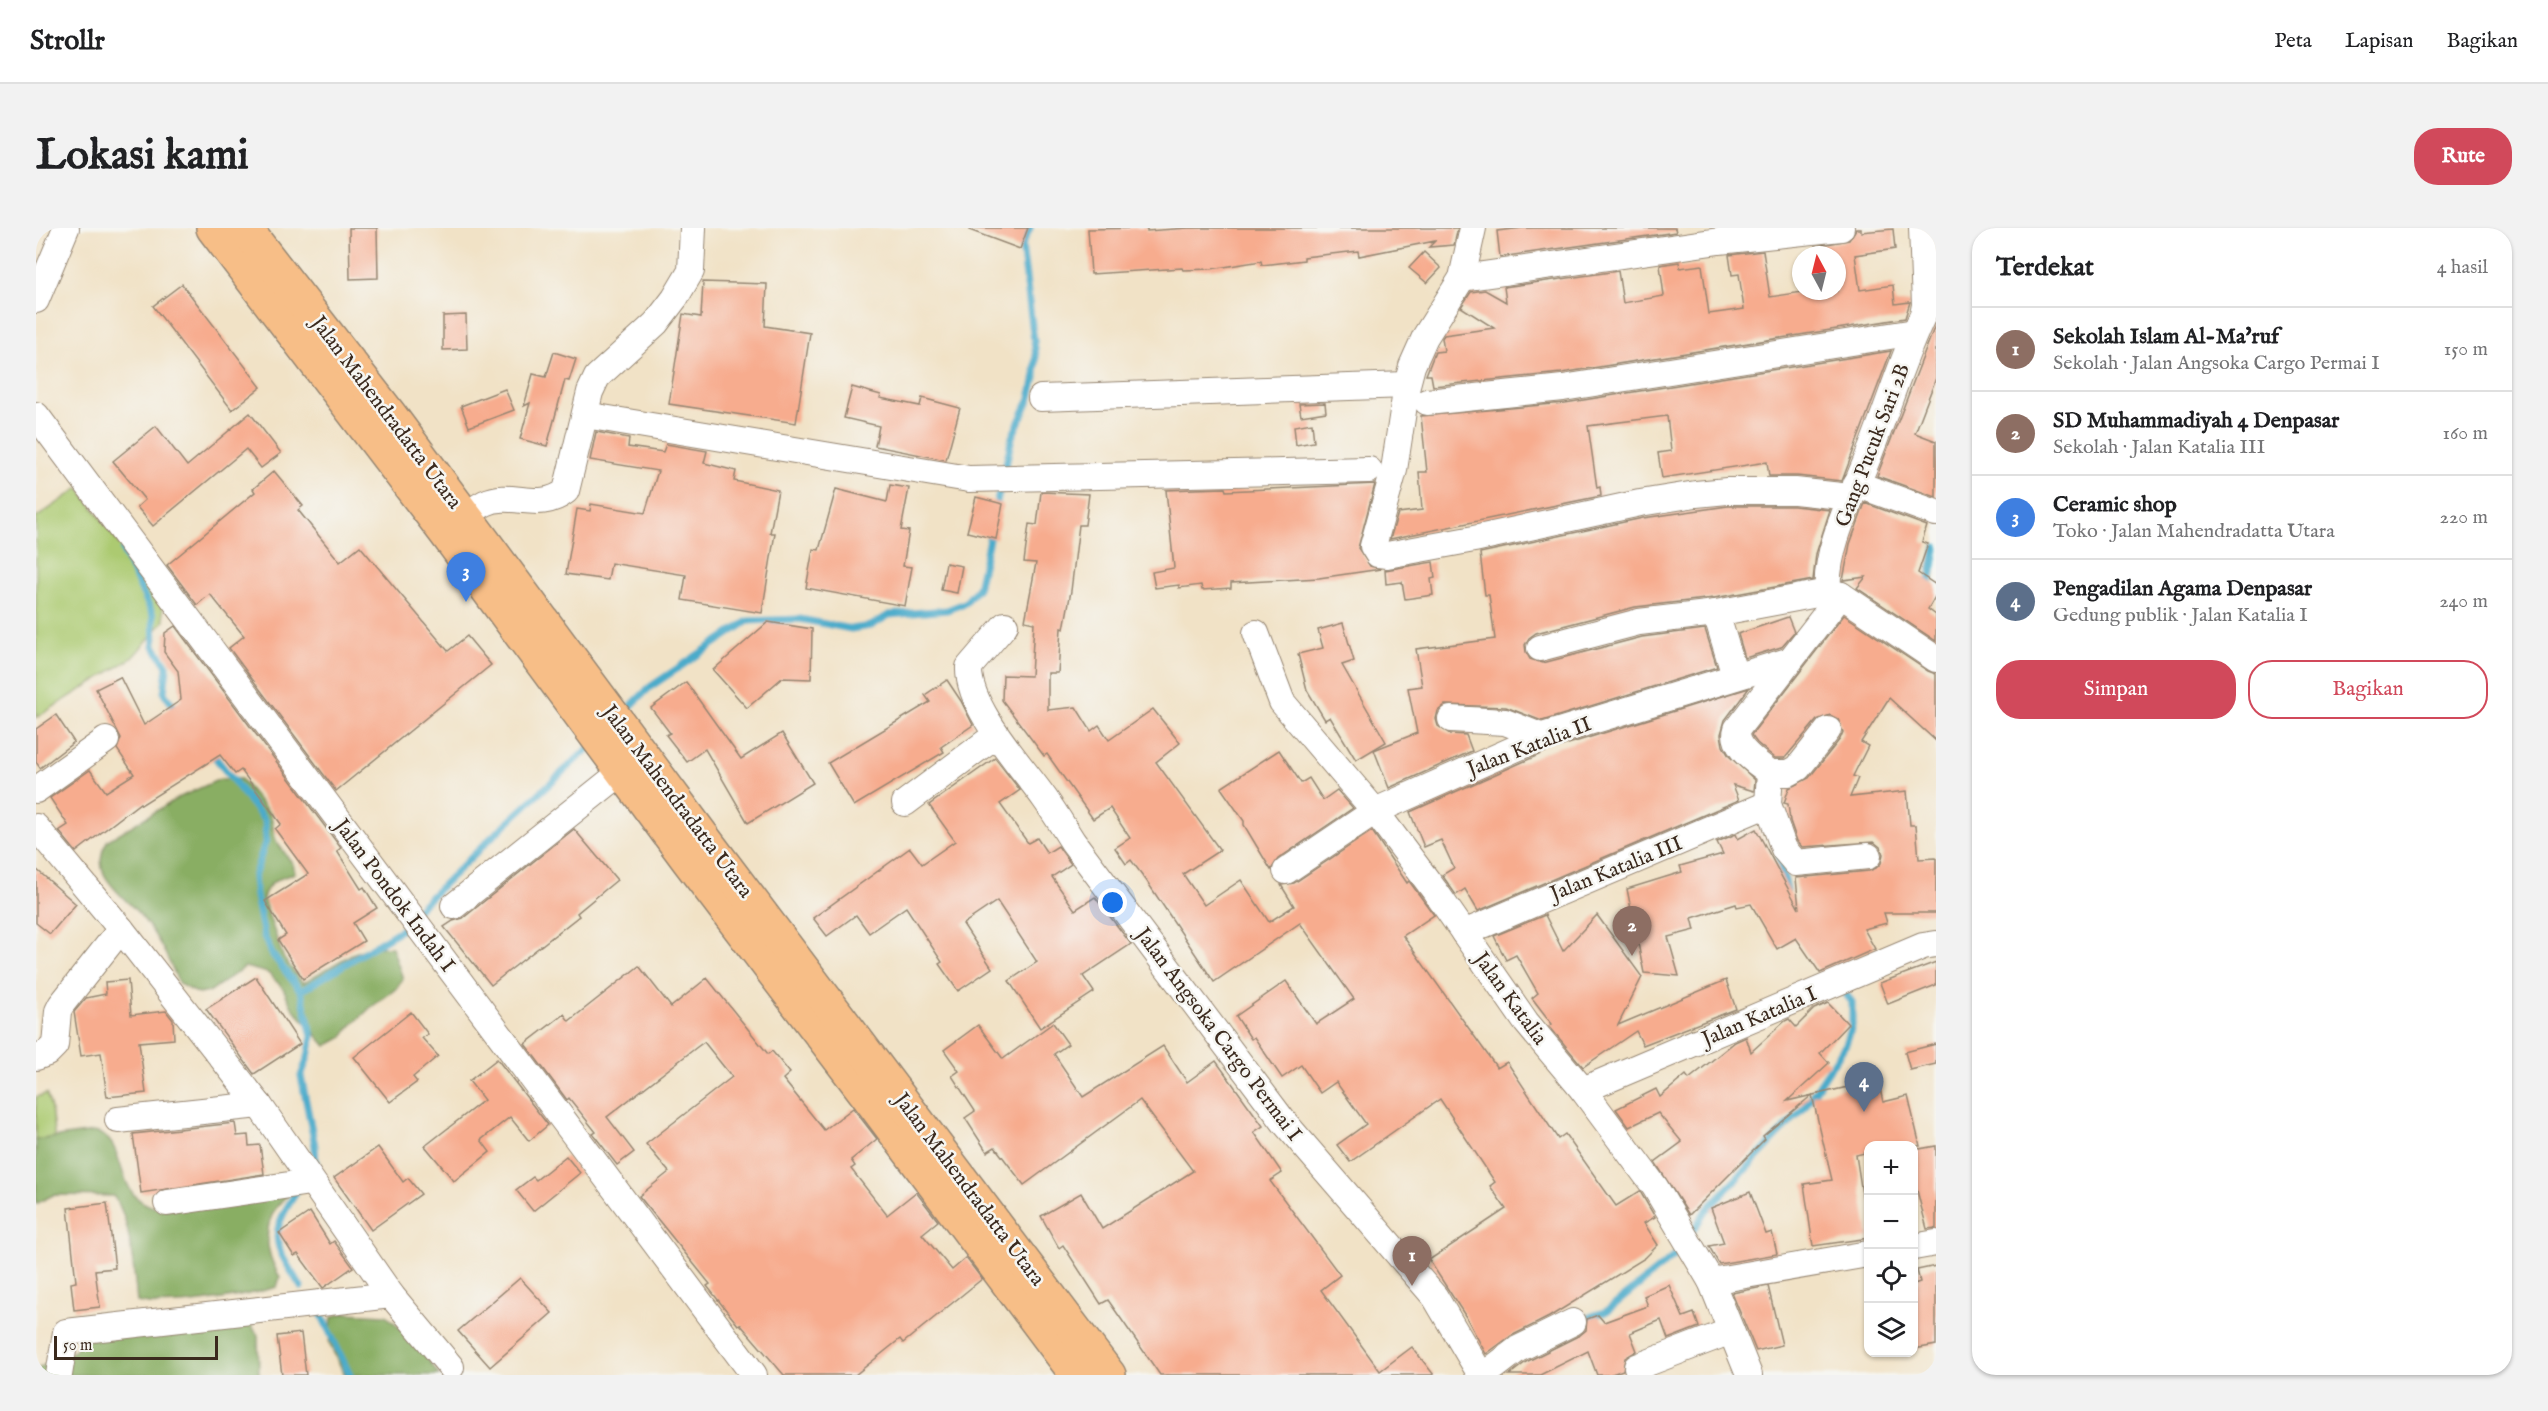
<!DOCTYPE html>
<html lang="id">
<meta charset="utf-8">
<style>
:root{--surface:#fff;--page:#f2f2f2;--text:#202124;--muted:#757577;--line:#e0e0e0;--accent:#d1495b}
body{margin:0;font-family:"IM FELL English",serif;background:var(--page);color:var(--text)}
.controls{position:absolute;right:18px;bottom:18px;display:grid;overflow:hidden;border-radius:12px;box-shadow:0 2px 4px #0004}
.controls button{width:54px;height:54px;display:grid;place-items:center;padding:0;border:0;border-bottom:2px solid var(--line);background:var(--surface);color:var(--text);font:30px sans-serif}
.compass{position:absolute;left:1756px;top:18px;width:54px;height:54px;border-radius:50%;background:var(--surface);box-shadow:0 2px 4px #0004;rotate:353deg}
.scale{position:absolute;left:18px;bottom:15px;width:164px;box-sizing:border-box;padding-left:6px;border:3px solid #3b2a1e;border-top:0;font-size:16px;line-height:21px;white-space:nowrap;color:#3b2a1e;-webkit-text-stroke:4px #f6f6f2;paint-order:stroke}
.you{position:absolute;left:1077px;top:675px;width:21px;height:21px;margin:-15px;border:4px solid #fff;border-radius:50%;background:#1a73e8;box-shadow:0 0 0 9px #1a73e833}
.badge{display:grid;place-items:center;width:39px;height:39px;border-radius:50%;background:var(--accent);color:#fff;font-size:20px;font-weight:700}
.pin{position:absolute;translate:-50% -50px;filter:drop-shadow(0 2px 3px #0008)}
.pin::after{content:'';position:absolute;top:32px;width:21px;height:18px;background:inherit;clip-path:polygon(0 0,100% 0,50% 100%)}
.list{margin:0;padding:0;list-style:none}
h2{display:flex;justify-content:space-between;align-items:center;height:78px;margin:0;padding:0 24px;font-size:26px}
h2 small{font-size:20px;font-weight:400;color:var(--muted)}
.list li{display:grid;grid-template-columns:39px 1fr auto;gap:18px;align-items:center;box-sizing:border-box;height:84px;padding:0 24px;border-top:2px solid var(--line)}
.list b{display:block;font-size:22px;white-space:nowrap}
.list p{margin:0;font-size:20px;white-space:nowrap;color:var(--muted)}
.list em{font-size:20px;font-style:normal;color:var(--muted)}
.actions{display:flex;gap:12px;padding:18px 24px}
.actions a{flex:1;padding:14px 0;border:2px solid var(--accent);border-radius:24px;text-align:center;font-size:21px;color:var(--accent)}
.actions .main{background:var(--accent);color:#fff}
.icon{flex:none;width:33px;height:33px;fill:none;stroke:currentColor;stroke-width:2;stroke-linecap:round;stroke-linejoin:round}
.map{position:relative;flex:none;width:1900px;height:1147px;overflow:hidden;border-radius:24px}
header{display:flex;align-items:center;gap:36px;box-sizing:border-box;height:84px;padding:0 30px;background:var(--surface);border-bottom:2px solid var(--line)}
header strong{font-size:28px}
nav{display:flex;gap:33px;margin-inline-start:auto;font-size:21px}
.intro{display:flex;align-items:center;justify-content:space-between;box-sizing:border-box;height:144px;padding:0 36px}
h1{margin:0;font-size:42px}
.button{padding:15px 27px;border-radius:24px;background:var(--accent);color:#fff;font-size:21px;font-weight:700}
main{display:flex;gap:36px;padding:0 36px}
aside{flex:1;background:var(--surface);border-radius:24px;box-shadow:0 2px 4px #0004}
.map>svg:first-child{display:block}
.green{fill:#acca71;stroke:#747a48;stroke-width:1.5}
.forest{fill:#89ae63;stroke:#626c40;stroke-width:1.5}
.lines{fill:none;stroke-linecap:round;stroke-linejoin:round}
.stream{stroke:#4babca;stroke-width:7}
.building{fill:#f7ac8e}
.street-casing{stroke:#968672;stroke-width:28}
.highway-casing{stroke:#968672;stroke-width:36}
.street{stroke:#fff;stroke-width:26}
.highway{stroke:#f7be87;stroke-width:33}
.labels{text-anchor:middle;stroke-width:5;stroke-linejoin:round;paint-order:stroke}
.street-label{font-size:21px;fill:#3b2a1e;stroke:#f6f6f2}
</style>
<header>
<strong>Strollr</strong>
<nav><a>Peta</a><a>Lapisan</a><a>Bagikan</a></nav>
</header>
<div class="intro"><h1>Lokasi kami</h1><a class="button">Rute</a></div>
<main>
<div class="map">
<svg width="1900" height="1147" viewBox="0 0 1900 1147">
<rect width="100%" height="100%" fill="#f6f6f2"/>
<filter id="ink" filterUnits="userSpaceOnUse"><feTurbulence type="fractalNoise" baseFrequency=".0167" numOctaves="2"/><feDisplacementMap in="SourceGraphic" scale="12" xChannelSelector="R" yChannelSelector="G"/><feConvolveMatrix kernelMatrix="1 2 1 2 8 2 1 2 1" color-interpolation-filters="sRGB"/></filter>
<filter id="wash" filterUnits="userSpaceOnUse"><feTurbulence type="fractalNoise" baseFrequency=".008" numOctaves="4" result="noise"/><feDisplacementMap in="SourceGraphic" scale="24" xChannelSelector="R" yChannelSelector="G"/><feGaussianBlur stdDeviation="1.35" result="paint"/><feColorMatrix in="noise" values="0 0 0 0 0 0 0 0 0 0 0 0 0 0 0 0 0 1.4 0 .05"/><feComposite in="paint" operator="in"/></filter>
<g filter="url(#wash)">
<rect width="100%" height="100%" fill="#f1e2c6"/>
<g class="green">
<polygon points="43,260 126,375 128,393 96,430 0,490 0,290"/>
<path d="M10 866C17 878 16 895 19 910L0 912V869Z"/>
</g>
<g class="forest">
<path d="M184 551H205L235 587 239 612 257 636 259 645C243 651 231 653 227 671L248 731 267 755 316 726 335 719H356L367 751 361 760 334 780 312 801 307 809 290 818 256 779 247 760 232 745 209 739 173 764 163 766 143 756C132 730 123 710 105 688 93 674 76 662 68 646 63 635 65 622 72 612L142 570Z"/>
<path d="M58 904C97 911 71 976 129 981L253 966C226 988 226 1020 244 1049L241 1059C206 1069 135 1082 101 1074 98 1047 95 988 77 968L17 967 0 976V912Z"/>
<polygon points="308,1085 350,1087 382,1117 403,1147 309,1147 293,1115 296,1089"/>
<polygon points="203,1096 214,1096 222,1107 223,1147 1,1147 3,1140 38,1123 45,1115 55,1111"/>
</g>
<g class="lines">
<g class="stream">
<polyline points="968,245 976,209 994,170 999,149 1000,129 986,17 994,0"/>
<polyline points="959,283 965,255"/>
<polyline points="87,323 117,387 118,418 131,438 128,465 141,483"/>
<polyline points="1893,360 1900,319"/>
<polyline points="586,487 614,459 712,393 764,391 815,401 835,398 853,387 911,382 929,375 942,360 955,302"/>
<polyline points="175,524 229,593 230,612 218,649 220,668 228,708 236,726 265,763 276,808 272,829 265,848 279,918 280,938"/>
<polyline points="1743,629 1751,662"/>
<polyline points="378,685 458,607 557,516"/>
<polyline points="265,763 368,700 372,695"/>
<path d="M260 965C230 1010 239 1017 265 1059"/>
<polyline points="1654,1007 1669,984 1768,880 1810,816 1816,798 1816,774 1804,759"/>
<polyline points="286,1088 314,1147"/>
<polyline points="1542,1093 1571,1083 1642,1025 1648,1016"/>
</g>
</g>
<g id="blocks">
<g class="building">
<polygon points="313,0 341,0 342,50 314,51"/>
<polygon points="933,0 992,0 984,21 933,2"/>
<polygon points="1111,0 1111,3 1152,0 1422,0 1418,17 1393,19 1399,13 1323,28 1322,23 1268,29 1268,32 1226,37 1225,33 1175,41 1147,42 1146,40 1055,46 1052,1"/>
<polygon points="1487,0 1639,0 1640,4 1464,29 1461,3"/>
<polygon points="1820,1 1825,1 1825,4 1857,1 1859,21 1819,27 1824,62 1857,57 1859,76 1874,74 1869,90 1525,145 1397,158 1395,147 1390,147 1399,124 1408,123 1406,110 1408,107 1458,100 1425,79 1435,64 1449,62 1470,74 1468,59 1582,43 1587,75 1628,68 1624,37 1643,34 1644,40 1666,37 1673,86 1708,81 1703,46 1696,47 1693,27 1727,23 1734,69 1773,63 1801,63 1801,27 1781,27 1780,18 1813,12"/>
<polygon points="1388,24 1405,40 1391,55 1373,40"/>
<polygon points="667,54 731,56 729,98 774,105 760,195 633,176 647,86 665,89"/>
<polygon points="146,56 225,159 196,182 117,78"/>
<polygon points="430,87 431,121 407,122 407,88"/>
<polygon points="1900,95 1900,150 1879,205 1900,213 1900,269 1841,248"/>
<polygon points="1855,123 1806,253 1761,248 1733,248 1731,234 1626,250 1622,225 1635,223 1631,188 1552,198 1561,260 1564,259 1565,268 1354,311 1362,285 1386,282 1383,244 1391,244 1385,188 1529,175"/>
<polygon points="518,124 540,131 533,153 529,152 511,218 484,211 494,175 488,178 497,146 510,149"/>
<polygon points="816,159 845,167 844,170 884,178 886,170 924,180 910,232 839,218 843,198 808,190"/>
<polygon points="469,161 478,182 433,199 425,178"/>
<polygon points="1289,175 1290,184 1265,188 1263,176"/>
<polygon points="214,185 245,225 225,240 210,221 117,298 101,279 109,272 77,233 120,198 151,238"/>
<polygon points="1276,195 1278,214 1260,217 1258,198"/>
<polygon points="560,204 593,210 592,219 627,224 630,216 671,223 668,235 700,243 698,253 742,262 734,305 739,305 726,385 646,372 650,347 575,335 572,352 530,346 541,281 554,283 555,276 609,285 622,243 554,232"/>
<polygon points="238,243 267,278 262,282 304,334 324,318 412,423 431,408 455,437 300,563 193,420 208,408 174,366 161,377 131,337 219,264 217,261"/>
<polygon points="1339,256 1322,320 1334,338 1345,341 1283,350 1195,355 1195,360 1166,362 1165,357 1143,360 1143,357 1119,360 1116,344 1138,340 1130,262 1189,260 1190,263"/>
<polygon points="854,257 873,260 865,302 873,303 867,338 876,339 869,378 770,360 777,321 783,322 800,261 851,274"/>
<polygon points="1005,264 1053,266 1049,297 1043,297 1035,363 1028,401 1025,400 1022,445 1012,445 1012,482 1040,479 1055,503 1063,497 1073,512 1117,481 1144,515 1120,534 1184,622 1147,646 1168,677 1205,652 1233,694 1258,678 1245,657 1258,655 1336,603 1371,655 1373,653 1398,687 1367,708 1461,840 1471,834 1522,911 1529,906 1580,978 1604,963 1606,967 1619,989 1608,995 1622,1017 1609,1030 1513,1089 1475,1108 1450,1126 1430,1089 1393,1032 1470,981 1454,958 1459,954 1404,871 1314,934 1301,917 1330,896 1300,854 1284,865 1265,837 1246,850 1218,809 1215,811 1200,788 1250,753 1280,796 1318,771 1264,695 1178,754 1110,652 1095,632 1090,636 1079,620 1094,610 1074,580 1057,591 1011,526 1008,528 966,472 967,447 995,448 998,395 989,393 1000,335 988,334 993,296 1001,297"/>
<polygon points="940,269 967,276 960,311 931,304"/>
<polygon points="1829,275 1891,298 1886,314 1892,316 1882,345 1900,357 1900,367 1892,381 1900,387 1900,413 1821,360 1830,349 1807,352 1814,316"/>
<polygon points="1692,278 1758,278 1794,282 1780,326 1777,352 1678,370 1599,379 1500,405 1493,410 1489,417 1490,424 1494,431 1507,435 1606,409 1669,401 1681,439 1506,493 1470,479 1409,477 1402,483 1400,491 1402,498 1414,506 1430,507 1436,523 1353,560 1338,522 1381,505 1372,460 1386,458 1380,421 1459,411 1453,367 1449,367 1444,325 1607,290"/>
<polygon points="1397,334 1399,350 1395,351 1397,367 1369,371 1366,354 1350,356 1349,342"/>
<polygon points="910,335 926,338 921,365 905,362"/>
<polygon points="1808,387 1892,443 1900,446 1900,513 1853,470 1825,514 1832,518 1817,548 1822,550 1814,569 1871,563 1874,597 1880,597 1883,631 1900,630 1900,685 1848,685 1851,695 1828,701 1839,721 1784,745 1760,710 1741,721 1715,676 1701,679 1700,676 1656,690 1659,702 1632,709 1643,748 1608,745 1591,661 1646,644 1644,638 1687,626 1681,614 1700,606 1702,611 1720,601 1763,681 1760,650 1833,643 1840,640 1845,635 1847,626 1844,619 1838,614 1766,619 1761,613 1754,593 1752,576 1748,575 1753,560 1773,550 1804,511 1807,504 1802,491 1794,487 1781,492 1749,530 1739,530 1721,515 1715,507"/>
<polygon points="1752,389 1758,404 1745,419 1709,430 1702,406"/>
<polygon points="732,394 776,401 775,451 746,450 711,480 677,442"/>
<polygon points="1307,395 1318,433 1306,437 1350,514 1320,532 1294,489 1289,492 1271,462 1262,426 1287,420 1282,402"/>
<polygon points="139,398 305,620 301,623 325,661 328,659 341,680 317,695 328,713 267,751 242,712 250,707 229,673 272,646 239,601 245,596 205,542 199,546 184,527 105,577 104,575 40,624 23,603 32,597 14,570 54,542 70,564 98,546 81,521 85,510 60,461 84,449 108,497 145,472 142,443 128,424 129,405"/>
<polygon points="911,452 925,473 937,497 905,519 908,524 818,578 792,535 894,474 889,467"/>
<polygon points="650,454 705,531 746,505 777,555 712,595 669,521 651,534 630,507 634,505 615,480"/>
<polygon points="1713,460 1689,492 1685,506 1687,518 1693,528 1719,552 1718,563 1697,557 1703,572 1442,683 1429,661 1420,667 1406,647 1418,640 1405,612 1388,619 1374,584 1516,521"/>
<polygon points="20,487 38,514 4,540 0,534 0,501"/>
<polygon points="1243,522 1265,555 1273,550 1287,572 1301,562 1317,580 1242,631 1235,642 1208,597 1208,593 1185,560"/>
<polygon points="959,530 984,562 964,576 992,615 1001,610 1011,625 1022,618 1035,636 1016,649 1039,682 1059,669 1095,716 1047,748 1058,764 1004,800 973,753 1001,734 961,673 927,696 956,740 922,763 903,736 906,734 870,679 833,705 820,687 791,708 777,690 874,620 886,636 919,613 893,577"/>
<polygon points="538,601 581,652 541,685 543,688 455,757 408,699 417,693 427,690"/>
<polygon points="0,641 40,676 14,706 0,695"/>
<polygon points="1509,687 1527,723 1561,687 1606,749 1582,797 1690,752 1700,781 1607,817 1600,803 1547,839 1513,798 1516,796 1496,770 1502,765 1480,727 1470,732 1458,708"/>
<polygon points="1900,734 1900,757 1852,776 1844,755"/>
<polygon points="603,738 635,779 671,750 732,826 736,823 754,845 747,851 788,902 817,880 841,911 815,932 819,938 815,941 851,987 880,964 902,993 886,1006 916,1042 930,1030 946,1051 867,1115 864,1111 819,1147 748,1147 704,1096 702,1097 671,1058 674,1056 603,968 633,944 610,916 696,849 668,814 661,819 571,889 598,924 581,937 557,906 560,904 533,870 531,872 489,816 528,786 533,793"/>
<polygon points="220,749 264,816 218,846 170,781"/>
<polygon points="92,752 95,787 130,783 137,792 138,811 103,814 110,865 71,869 65,825 45,828 38,784 50,770 70,766 69,754"/>
<polygon points="1792,775 1812,796 1784,825 1793,835 1751,873 1842,852 1847,874 1872,868 1884,918 1833,918 1833,924 1820,927 1833,1010 1777,1018 1768,956 1796,952 1776,867 1727,908 1729,911 1653,987 1619,934 1646,914 1622,885 1593,899 1580,881 1620,861 1624,869 1650,847 1653,851 1699,814 1710,809 1715,824 1749,793 1753,791 1760,799 1778,781"/>
<polygon points="375,784 392,806 386,810 402,828 377,849 381,854 354,874 318,829"/>
<polygon points="1017,795 1032,816 1018,826 1047,869 1127,818 1151,854 1180,833 1227,898 1218,904 1246,945 1234,953 1304,1047 1285,1062 1344,1143 1376,1119 1398,1147 1124,1147 1072,1072 1065,1076 1027,1017 1023,1020 1005,988 1045,965 1066,1001 1157,943 1104,872 988,957 959,919 951,924 929,890 939,883 916,848 923,843 908,822 942,797 967,831"/>
<polygon points="1900,816 1900,836 1874,842 1869,824"/>
<polygon points="461,831 512,897 493,913 474,889 445,912 454,924 418,953 389,918 448,872 433,853"/>
<polygon points="199,895 201,908 212,907 213,918 224,917 228,946 105,965 97,906"/>
<polygon points="1900,918 1900,1000 1891,1001 1878,951 1878,922"/>
<polygon points="342,919 367,954 372,950 385,966 335,1002 298,950"/>
<polygon points="530,928 544,945 497,983 480,962 497,949 500,952"/>
<polygon points="1714,964 1730,1006 1736,1004 1741,1026 1683,1036 1673,1018 1688,1015 1675,980"/>
<polygon points="71,975 79,1040 59,1042 64,1079 38,1082 35,1055 40,1054 32,980"/>
<polygon points="274,984 294,1016 298,1013 317,1039 287,1060 262,1026 258,1028 243,1005"/>
<polygon points="1900,1038 1900,1117 1878,1121 1878,1056 1884,1054 1881,1042"/>
<polygon points="484,1050 516,1085 454,1139 422,1103"/>
<polygon points="1633,1057 1647,1089 1658,1085 1663,1099 1632,1111 1625,1092 1594,1105 1601,1123 1589,1130 1587,1142 1573,1147 1561,1147 1552,1123 1504,1147 1473,1147 1490,1134 1544,1107 1550,1102 1551,1091 1562,1087 1568,1094 1612,1078 1608,1068"/>
<polygon points="1732,1058 1746,1117 1720,1123 1696,1065"/>
<polygon points="265,1105 270,1147 246,1147 241,1108"/>
</g>
</g>
</g>
<g filter="url(#ink)">
<use href="#blocks" fill-opacity="0" stroke="#968672" stroke-width="1.5"/>
<g class="lines">
<defs>
<g id="street">
<polyline points="1437,0 1426,50 1389,109 1376,138 1371,157 1358,242 1337,318 1342,326 1351,327 1438,311 1604,275 1660,266 1691,263 1759,263 1814,269"/>
<polyline points="1426,50 1683,13 1805,0"/>
<polyline points="0,72 30,0"/>
<polyline points="1005,170 1371,157"/>
<polyline points="1391,174 1527,160 1879,104"/>
<polyline points="0,187 718,1147"/>
<polyline points="549,187 933,251 1333,242"/>
<polyline points="1820,256 1900,285"/>
<path d="M414 300C425 292 437 281 449 275 476 262 503 285 530 263L554 164 561 149 620 95 639 70 655 43 657 0"/>
<path d="M1792 364C1788 320 1818 266 1834 224 1852 179 1866 131 1887 87L1889 77 1886 0"/>
<path d="M1805 367 1701 501C1695 519 1721 534 1734 545L1732 576 1748 621 1760 635 1832 628"/>
<polyline points="1680,385 1699,448"/>
<path d="M969 397 933 439C931 480 986 538 1009 571 1019 585 1028 600 1037 614L1248 894 1399 1069 1445 1147"/>
<polyline points="1220,405 1246,474 1339,583 1399,663 1490,794 1547,862 1619,959 1675,1053 1713,1147"/>
<polyline points="1504,420 1603,394 1680,385 1792,364 1805,367 1900,431"/>
<polyline points="1415,491 1469,494 1507,509"/>
<polyline points="1734,545 1753,545 1762,540 1792,502"/>
<polyline points="0,562 70,512"/>
<polyline points="869,575 960,507"/>
<polyline points="0,599 85,701 223,877 355,1067 415,1139"/>
<polyline points="1250,643 1339,583 1510,507 1752,433"/>
<polyline points="418,678 587,543"/>
<polyline points="1428,705 1732,576"/>
<polyline points="0,829 11,825 19,817 22,783 25,777 85,701"/>
<polyline points="1547,862 1887,718 1900,716"/>
<polyline points="82,892 223,877"/>
<polyline points="131,975 274,954"/>
<polyline points="1878,1019 1900,1015"/>
<polyline points="1675,1053 1832,1026"/>
<polyline points="1601,1139 1695,1103"/>
<polyline points="23,1147 30,1104 355,1067"/>
<polyline points="1448,1147 1482,1121 1537,1094"/>
</g>
<g id="highway">
<polyline points="177,0 409,304 652,632 828,863 1041,1147"/>
<polyline points="209,0 354,187 673,617 1073,1147"/>
</g>
</defs>
<use href="#street" class="street-casing"/>
<use href="#highway" class="highway-casing"/>
<use href="#street" class="street"/>
<use href="#highway" class="highway"/>
</g>
</g>
<g class="labels">
<g class="street-label">
<text transform="translate(351 184) rotate(53)" y="7">Jalan Mahendradatta Utara</text>
<text transform="translate(1836 217) rotate(-69)" y="7">Gang Pucuk Sari 2B</text>
<text transform="translate(1493 518) rotate(-21)" y="7">Jalan Katalia II</text>
<text transform="translate(642 573) rotate(53)" y="7">Jalan Mahendradatta Utara</text>
<text transform="translate(1580 640) rotate(-22)" y="7">Jalan Katalia III</text>
<text transform="translate(359 667) rotate(53)" y="7">Jalan Pondok Indah I</text>
<text transform="translate(1475 770) rotate(54)" y="7">Jalan Katalia</text>
<text transform="translate(1723 788) rotate(-23)" y="7">Jalan Katalia I</text>
<text transform="translate(1183 806) rotate(53)" y="7">Jalan Angsoka Cargo Permai I</text>
<text transform="translate(934 961) rotate(53)" y="7">Jalan Mahendradatta Utara</text>
</g>
</g>
</svg>
<div class="controls">
<button>+</button>
<button>−</button>
<button><svg class="icon" aria-label="locate" viewBox="0 0 24 24"><circle cx="12" cy="12" r="6"/><path d="M12 2v4M12 18v4M2 12h4M18 12h4"/></svg></button>
<button><svg class="icon" aria-label="layers" viewBox="0 0 24 24"><path d="M12 4l9 5-9 5-9-5zM3 14l9 5 9-5"/></svg></button>
</div>
<svg class="compass" viewBox="-18 -18 36 36"><path d="M0-13l5 13h-10z" fill="#e53935"/><path d="M0 13l5-13h-10z" fill="#757577"/></svg>
<div class="scale">50 m</div>
<div class="you"></div>
<div class="pin badge" style="left:1376px;top:1058px;background:#8d6e63">1</div>
<div class="pin badge" style="left:1596px;top:728px;background:#8d6e63">2</div>
<div class="pin badge" style="left:430px;top:374px;background:#3f7fe0">3</div>
<div class="pin badge" style="left:1828px;top:884px;background:#5c6f8a">4</div>
</div>
<aside>
<h2>Terdekat<small>4 hasil</small></h2>
<ul class="list">
<li><span class="badge" style="background:#8d6e63">1</span><div><b>Sekolah Islam Al-Ma'ruf</b><p>Sekolah · Jalan Angsoka Cargo Permai I</p></div><em>150 m</em></li>
<li><span class="badge" style="background:#8d6e63">2</span><div><b>SD Muhammadiyah 4 Denpasar</b><p>Sekolah · Jalan Katalia III</p></div><em>160 m</em></li>
<li><span class="badge" style="background:#3f7fe0">3</span><div><b>Ceramic shop</b><p>Toko · Jalan Mahendradatta Utara</p></div><em>220 m</em></li>
<li><span class="badge" style="background:#5c6f8a">4</span><div><b>Pengadilan Agama Denpasar</b><p>Gedung publik · Jalan Katalia I</p></div><em>240 m</em></li>
</ul>
<div class="actions"><a class="main">Simpan</a><a>Bagikan</a></div>
</aside>
</main>
